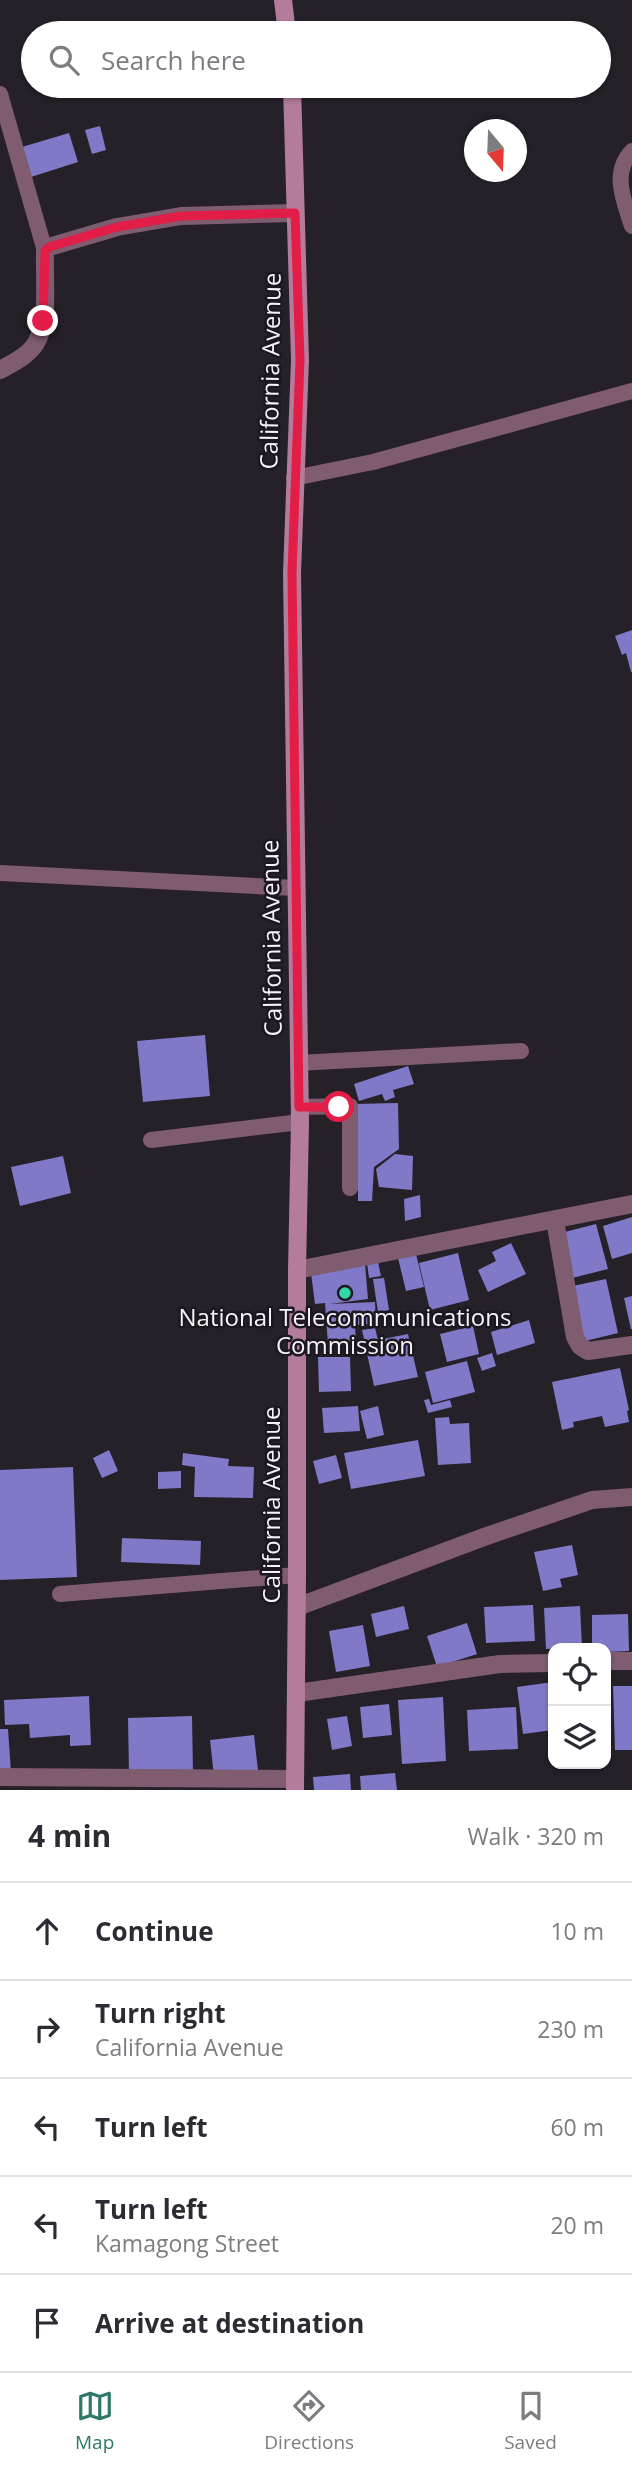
<!DOCTYPE html>
<meta charset="utf-8">
<style>
:root{--surface:#fff;--page:#f7f7f7;--text:#2b2b33;--muted:#7c7c81;--line:#e1e1e2;--accent:#2f7768}
body{margin:0;font-family:"Open Sans",sans-serif;background:var(--page);color:var(--text)}
.controls{position:absolute;right:21px;bottom:21px;display:grid;overflow:hidden;border-radius:14px;box-shadow:0 2px 5px #0004}
.controls button{width:63px;height:63px;display:grid;place-items:center;padding:0;border:0;border-bottom:2px solid var(--line);background:var(--surface);color:var(--text);font:35px sans-serif}
.compass{position:absolute;left:464px;top:119px;width:63px;height:63px;border-radius:50%;background:var(--surface);box-shadow:0 2px 5px #0004;rotate:161deg}
.stop{position:absolute;width:21px;height:21px;margin:-16px;border:5px solid #e11d48;border-radius:50%;background:#fff}
.stop.end{background:#e11d48;border-color:#fff;box-shadow:0 2px 7px #0008}
.list{margin:0;padding:0;list-style:none}
h2{display:flex;justify-content:space-between;align-items:center;height:91px;margin:0;padding:0 28px;font-size:30px}
h2 small{font-size:23px;font-weight:400;color:var(--muted)}
.list li{display:grid;grid-template-columns:46px 1fr auto;gap:21px;align-items:center;box-sizing:border-box;height:98px;padding:0 28px;border-top:2px solid var(--line)}
.list b{display:block;font-size:26px;white-space:nowrap}
.list p{margin:0;font-size:23px;white-space:nowrap;color:var(--muted)}
.list em{font-size:23px;font-style:normal;color:var(--muted)}
.icon{flex:none;width:38px;height:38px;fill:none;stroke:currentColor;stroke-width:2;stroke-linecap:round;stroke-linejoin:round}
.map{position:relative;flex:none;width:632px;height:1790px;overflow:hidden}
.search{position:absolute;background:var(--surface);box-shadow:0 2px 5px #0004;left:21px;right:21px;top:21px;height:77px;display:flex;align-items:center;gap:18px;box-sizing:border-box;padding:0 24px;border-radius:38px;color:var(--muted);font-size:26px}
.sheet{height:581px;background:var(--surface)}
nav{display:flex;justify-content:space-around;align-items:center;box-sizing:border-box;height:98px;border-top:2px solid var(--line);background:var(--surface);font-size:19px;color:var(--muted)}
nav a{display:grid;justify-items:center;gap:4px}
nav .on{color:var(--accent)}
.map>svg:first-child{display:block}
.building{fill:#8079c7}
.lines{fill:none;stroke-linecap:round;stroke-linejoin:round}
.lane{stroke:#7f5c6f;stroke-width:16}
.street{stroke:#7f5c6f;stroke-width:18}
.secondary{stroke:#b47c9b;stroke-width:18}
.route{stroke:#e11d48;stroke-width:9}
.poi-dot{fill:#33d4a8;stroke:#1d171f;stroke-width:2.5}
.labels{text-anchor:middle;stroke-width:5;stroke-linejoin:round;paint-order:stroke}
.street-label{font-size:24px;fill:#f7f3f9;stroke:#1d171f}
.poi-label{font-size:24px;fill:#f7f3f9;stroke:#1d171f}
</style>
<div class="map">
<svg width="632" height="1790" viewBox="0 0 632 1790">
<rect width="100%" height="100%" fill="#262029"/>
<g class="building">
<polygon points="220,27 220,33 181,33 181,29"/>
<polygon points="100,126 106,150 92,154 85,130"/>
<polygon points="69,133 78,162 31,177 22,147"/>
<polygon points="632,630 632,672 631,672 626,653 622,655 615,636"/>
<polygon points="205,1035 210,1096 143,1102 137,1041"/>
<polygon points="408,1066 414,1084 393,1090 395,1097 385,1101 382,1094 359,1101 354,1084"/>
<polygon points="398,1103 399,1149 374,1167 372,1201 358,1201 358,1190 354,1190 353,1104"/>
<polygon points="395,1154 413,1156 412,1190 379,1187 376,1169"/>
<polygon points="63,1156 71,1193 20,1206 11,1167"/>
<polygon points="420,1195 421,1217 405,1221 404,1199"/>
<polygon points="632,1217 632,1253 612,1259 603,1226"/>
<polygon points="596,1224 608,1269 572,1278 561,1233"/>
<polygon points="511,1243 526,1274 488,1292 478,1270 496,1261 492,1252"/>
<polygon points="458,1253 469,1300 430,1310 419,1263"/>
<polygon points="416,1254 424,1287 406,1291 398,1258"/>
<polygon points="378,1262 381,1276 369,1278 367,1263"/>
<polygon points="365,1264 368,1299 330,1304 375,1302 376,1324 355,1325 356,1342 328,1344 325,1303 315,1304 311,1273"/>
<polygon points="384,1278 389,1310 378,1312 373,1279"/>
<polygon points="606,1279 618,1333 581,1342 568,1287"/>
<polygon points="632,1296 632,1329 631,1329 624,1298"/>
<polygon points="529,1320 535,1343 497,1355 491,1332"/>
<polygon points="473,1326 479,1354 447,1362 440,1334"/>
<polygon points="375,1328 378,1340 408,1334 418,1377 374,1386 362,1330"/>
<polygon points="492,1353 496,1366 482,1371 477,1358"/>
<polygon points="318,1357 350,1357 351,1391 319,1392"/>
<polygon points="467,1361 475,1392 433,1403 425,1372"/>
<polygon points="620,1368 629,1410 627,1411 629,1422 605,1427 602,1416 573,1422 574,1427 562,1430 552,1382"/>
<polygon points="429,1399 431,1405 450,1400 452,1407 428,1413 424,1400"/>
<polygon points="358,1406 360,1431 324,1433 322,1408"/>
<polygon points="378,1406 384,1435 367,1439 360,1411"/>
<polygon points="449,1417 450,1424 469,1423 471,1463 438,1465 435,1418"/>
<polygon points="418,1440 425,1476 351,1489 344,1453"/>
<polygon points="109,1450 118,1471 102,1478 93,1458"/>
<polygon points="183,1453 229,1459 228,1466 254,1467 253,1498 194,1497 195,1467 182,1465"/>
<polygon points="336,1455 342,1478 319,1484 313,1461"/>
<polygon points="73,1467 77,1577 0,1580 0,1470"/>
<polygon points="181,1471 181,1488 158,1489 158,1472"/>
<polygon points="122,1538 201,1541 200,1565 121,1562"/>
<polygon points="572,1545 578,1575 560,1579 562,1587 543,1591 534,1552"/>
<polygon points="533,1605 535,1641 486,1643 484,1607"/>
<polygon points="404,1606 409,1629 376,1637 371,1614"/>
<polygon points="580,1606 582,1647 546,1649 544,1608"/>
<polygon points="628,1614 629,1651 606,1652 606,1648 592,1648 592,1615"/>
<polygon points="467,1623 477,1654 437,1667 427,1636"/>
<polygon points="363,1625 370,1666 336,1672 329,1631"/>
<polygon points="553,1682 553,1730 523,1734 517,1687"/>
<polygon points="613,1686 632,1686 632,1750 615,1750"/>
<polygon points="89,1696 91,1745 70,1746 70,1735 30,1738 29,1724 5,1725 4,1700"/>
<polygon points="443,1697 446,1761 402,1764 398,1700"/>
<polygon points="389,1704 392,1735 363,1738 360,1707"/>
<polygon points="516,1707 518,1749 469,1751 467,1710"/>
<polygon points="192,1716 193,1774 129,1775 128,1718"/>
<polygon points="347,1716 352,1746 332,1750 327,1719"/>
<polygon points="0,1729 8,1729 11,1772 0,1772"/>
<polygon points="254,1735 258,1771 214,1776 210,1740"/>
<polygon points="395,1773 397,1790 361,1790 360,1776"/>
<polygon points="350,1774 351,1790 314,1790 313,1777"/>
</g>
<g class="lines">
<g class="lane">
<polyline points="0,94 45,251"/>
<path d="M632 151C611 173 624 201 632 226"/>
<polyline points="294,478 373,462 632,391"/>
<polyline points="0,873 295,888"/>
<polyline points="298,1063 521,1051"/>
<polyline points="299,1107 350,1106 350,1188"/>
<polyline points="151,1140 300,1122"/>
<polyline points="60,1594 297,1575"/>
</g>
<g class="street">
<path d="M0 370C13 363 32 354 38 339 49 316 44 277 45 251L49 247 117 227 181 216 295 213"/>
<polyline points="555,1220 575,1337 580,1346 588,1351 632,1345"/>
<polyline points="297,1270 632,1204"/>
<polyline points="297,1607 484,1537 592,1500 632,1497"/>
<polyline points="606,1661 632,1661"/>
<polyline points="297,1693 500,1664 553,1663"/>
<polyline points="0,1777 295,1779"/>
</g>
<g class="secondary">
<polyline points="283,0 287,33"/>
<polyline points="292,86 300,360 292,573 300,1122 297,1270 297,1575 295,1790"/>
</g>
</g>
<g class="lines">
<polyline class="route" points="43,321 45,251 49,247 117,227 181,216 295,213 300,360 292,573 299,1107 339,1107"/>
</g>
<circle class="poi-dot" cx="345" cy="1293" r="7"/>
<g class="labels">
<g class="street-label">
<text transform="translate(271 371) rotate(-89)" y="8">California Avenue</text>
<text transform="translate(272 938) rotate(-91)" y="8">California Avenue</text>
<text transform="translate(272 1505) rotate(-90)" y="8">California Avenue</text>
</g>
<g class="poi-label">
<text x="345" y="1326">National Telecommunications<tspan x="345" dy="28">Commission</tspan></text>
</g>
</g>
</svg>
<div class="controls">
<button><svg class="icon" aria-label="locate" viewBox="0 0 24 24"><circle cx="12" cy="12" r="6"/><path d="M12 2v4M12 18v4M2 12h4M18 12h4"/></svg></button>
<button><svg class="icon" aria-label="layers" viewBox="0 0 24 24"><path d="M12 4l9 5-9 5-9-5zM3 14l9 5 9-5"/></svg></button>
</div>
<svg class="compass" viewBox="-18 -18 36 36"><path d="M0-13l5 13h-10z" fill="#e53935"/><path d="M0 13l5-13h-10z" fill="#7c7c81"/></svg>
<div class="stop" style="left:339px;top:1107px"></div>
<div class="stop end" style="left:43px;top:321px"></div>
<div class="search"><svg class="icon" aria-label="search" viewBox="0 0 24 24"><circle cx="10" cy="10" r="6"/><path d="M15 15l6 6"/></svg>Search here</div>
</div>
<section class="sheet">
<h2>4 min<small>Walk · 320 m</small></h2>
<ul class="list">
<li><svg class="icon" aria-label="ahead" viewBox="0 0 24 24"><path d="M12 20V5M6 11l6-6 6 6"/></svg><div><b>Continue</b></div><em>10 m</em></li>
<li><svg class="icon" aria-label="right" viewBox="0 0 24 24"><path d="M7 20v-9h11M14 6l5 5-5 5"/></svg><div><b>Turn right</b><p>California Avenue</p></div><em>230 m</em></li>
<li><svg class="icon" aria-label="left" viewBox="0 0 24 24"><path d="M17 20v-9H6M10 6l-5 5 5 5"/></svg><div><b>Turn left</b></div><em>60 m</em></li>
<li><svg class="icon" aria-label="left" viewBox="0 0 24 24"><path d="M17 20v-9H6M10 6l-5 5 5 5"/></svg><div><b>Turn left</b><p>Kamagong Street</p></div><em>20 m</em></li>
<li><svg class="icon" aria-label="arrive" viewBox="0 0 24 24"><path d="M6 21V4h12l-3 4 3 4H6"/></svg><div><b>Arrive at destination</b></div></li>
</ul>
</section>
<nav>
<a class="on"><svg class="icon" aria-label="map" viewBox="0 0 24 24"><path d="M3 6l6-2 6 2 6-2v14l-6 2-6-2-6 2zM9 4v14M15 6v14"/></svg>Map</a>
<a><svg class="icon" aria-label="directions" viewBox="0 0 24 24"><path d="M12 3l9 9-9 9-9-9zM9 14v-3h6M13 9l2 2-2 2"/></svg>Directions</a>
<a><svg class="icon" aria-label="saved" viewBox="0 0 24 24"><path d="M7 4h10v16l-5-4-5 4z"/></svg>Saved</a>
</nav>
